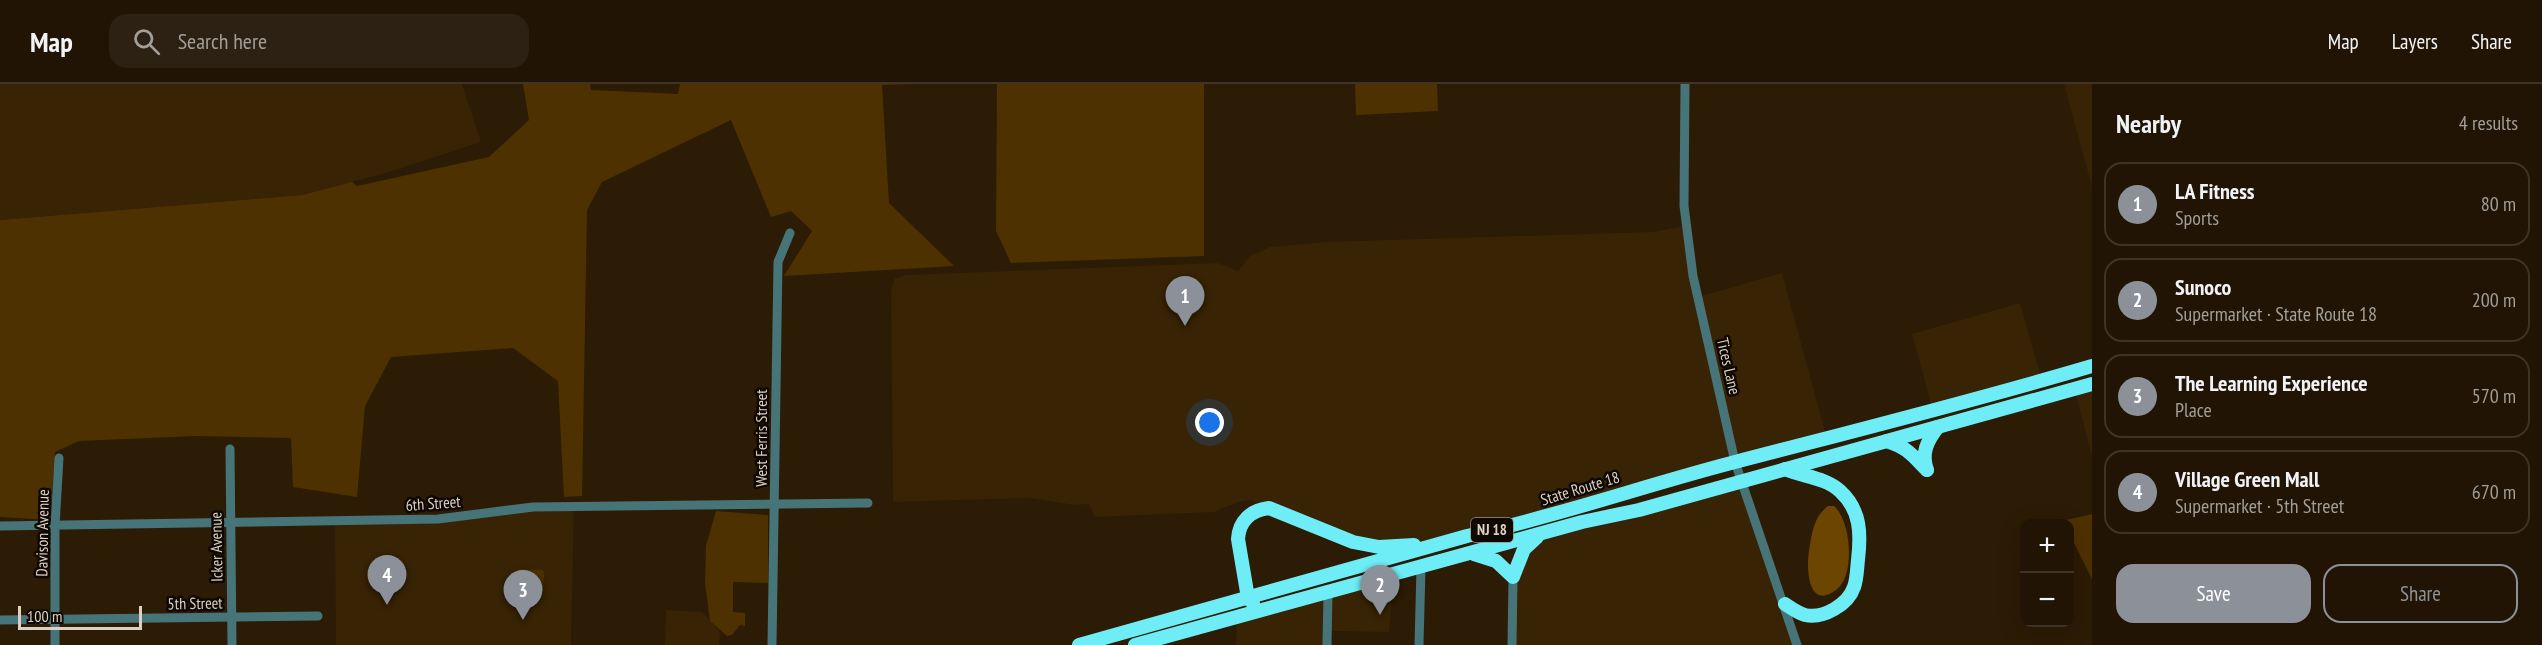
<!DOCTYPE html>
<meta charset="utf-8">
<style>
:root{--surface:#211404;--page:#2d2113;--text:#f1f3f6;--muted:#a29e9a;--line:#3e3326;--accent:#8c9099}
body{margin:0;font-family:"PT Sans Narrow",sans-serif;background:var(--page);color:var(--text)}
.controls{position:absolute;right:18px;bottom:18px;display:grid;overflow:hidden;border-radius:12px;box-shadow:0 6px 24px #0002}
.controls button{width:54px;height:54px;display:grid;place-items:center;padding:0;border:0;border-bottom:2px solid var(--line);background:var(--surface);color:var(--text);font:30px sans-serif}
.scale{position:absolute;left:18px;bottom:15px;width:124px;box-sizing:border-box;padding-left:6px;border:3px solid #dbd0c3;border-top:0;font-size:16px;line-height:21px;white-space:nowrap;color:#dbd0c3;-webkit-text-stroke:4px #0f0802;paint-order:stroke}
.you{position:absolute;left:1210px;top:339px;width:21px;height:21px;margin:-15px;border:4px solid #fff;border-radius:50%;background:#1a73e8;box-shadow:0 0 0 9px #1a73e833}
.badge{display:grid;place-items:center;width:39px;height:39px;border-radius:50%;background:var(--accent);color:#fff;font-size:20px;font-weight:700}
.pin{position:absolute;translate:-50% -50px;filter:drop-shadow(0 2px 3px #0008)}
.pin::after{content:'';position:absolute;top:32px;width:21px;height:18px;background:inherit;clip-path:polygon(0 0,100% 0,50% 100%)}
.list{margin:0;padding:0;list-style:none}
h2{display:flex;justify-content:space-between;align-items:center;height:78px;margin:0;padding:0 24px;font-size:26px}
h2 small{font-size:20px;font-weight:400;color:var(--muted)}
.list li{display:grid;grid-template-columns:39px 1fr auto;gap:18px;align-items:center;box-sizing:border-box;height:84px;margin:0 12px 12px;padding:0 12px;border:2px solid var(--line);border-radius:18px}
.list b{display:block;font-size:22px;white-space:nowrap}
.list p{margin:0;font-size:20px;white-space:nowrap;color:var(--muted)}
.list em{font-size:20px;font-style:normal;color:var(--muted)}
.actions{display:flex;gap:12px;padding:18px 24px}
.actions a{flex:1;padding:14px 0;border:2px solid var(--accent);border-radius:18px;text-align:center;font-size:21px;color:var(--accent)}
.actions .main{background:var(--accent);color:#fff}
.icon{flex:none;width:33px;height:33px;fill:none;stroke:currentColor;stroke-width:2;stroke-linecap:round;stroke-linejoin:round}
.map{position:relative;flex:none;width:2092px;height:561px;overflow:hidden}
header{display:flex;align-items:center;gap:36px;box-sizing:border-box;height:84px;padding:0 30px;background:var(--surface);border-bottom:2px solid var(--line)}
header strong{font-size:28px}
nav{display:flex;gap:33px;margin-inline-start:auto;font-size:21px}
.search{width:420px;height:54px;background:var(--page);display:flex;align-items:center;gap:15px;box-sizing:border-box;padding:0 21px;border-radius:18px;color:var(--muted);font-size:22px}
main{display:flex}
aside{flex:1;background:var(--surface)}
.map>svg:first-child{display:block}
.built{fill:#382304}
.green{fill:#4e3101}
.water{fill:#6c4501}
.lines{fill:none;stroke-linecap:round;stroke-linejoin:round}
.minor{stroke:#467478;stroke-width:9}
.highway{stroke:#6fedf7;stroke-width:14}
.labels{text-anchor:middle;stroke-width:5;stroke-linejoin:round;paint-order:stroke}
.shield{fill:#0f0802;stroke:#9e9489;stroke-width:1.5}
.shield-label{font-size:15px;font-weight:bold;fill:#dbd0c3}
.street-label{font-size:16px;fill:#dbd0c3;stroke:#0f0802}
</style>
<header>
<strong>Map</strong>
<div class="search"><svg class="icon" aria-label="search" viewBox="0 0 24 24"><circle cx="10" cy="10" r="6"/><path d="M15 15l6 6"/></svg>Search here</div>
<nav><a>Map</a><a>Layers</a><a>Share</a></nav>
</header>
<main>
<div class="map">
<svg width="2092" height="561" viewBox="0 0 2092 561">
<rect width="100%" height="100%" fill="#2c1b05"/>
<g class="built">
<polygon points="0,0 462,0 481,58 386,89 302,111 0,136"/>
<polygon points="2064,0 2092,0 2092,103"/>
<polygon points="1685,142 1698,213 1782,189 1827,355 1441,459 1353,458 1251,416 1238,418 1214,428 1095,433 1089,420 1075,421 1029,414 893,418 891,208 894,195 906,191 1218,179 1238,187 1250,172 1270,163 1326,158 1652,148"/>
<polygon points="2020,219 2042,297 1933,327 1912,250"/>
<polygon points="2092,300 2092,372 2074,304"/>
<polygon points="1742,397 1797,561 1512,561 1513,493 1531,458"/>
<polygon points="574,422 571,561 336,561 335,438"/>
<polygon points="1390,492 1392,513 1389,548 1328,547 1327,561 1236,561 1237,534"/>
<polygon points="666,526 702,528 720,548 719,561 665,561"/>
</g>
<g class="green">
<polygon points="523,0 590,0 591,6 678,10 680,0 917,0 882,1 889,119 954,182 784,192 812,147 791,127 771,133 731,36 602,98 587,126 582,412 564,413 558,297 513,264 391,273 365,322 357,413 293,403 291,354 195,352 79,357 55,368 50,436 0,433 0,136 302,111 352,98 357,102 489,73 529,36"/>
<polygon points="997,0 1204,0 1204,172 1011,179 996,147"/>
<polygon points="1355,0 1437,0 1438,27 1356,31"/>
<polygon points="716,427 768,431 768,499 733,498 733,528 745,529 745,542 740,541 732,551 727,552 710,537 705,499 706,462"/>
<polygon points="2092,430 2092,495 2070,451 2070,440 2064,439 2062,437"/>
<polygon points="518,485 542,486 544,488 543,505 528,501 527,511 521,510 521,506 515,505 515,510 511,510 509,498 516,492"/>
</g>
<path class="water" d="M1828 422H1834C1851 436 1856 492 1836 506 1808 527 1806 484 1809 467 1812 451 1813 433 1828 422Z"/>
<g class="lines">
<g class="minor">
<polyline points="1685,0 1684,122 1693,192 1735,378 1797,561"/>
<polyline points="230,365 232,561"/>
<polyline points="0,442 438,435 533,423 868,419"/>
<polyline points="0,536 318,532"/>
<polyline points="55,561 55,442 59,374"/>
<polyline points="772,561 778,178 790,149"/>
<polyline points="1327,561 1328,509"/>
<polyline points="1419,561 1421,484"/>
<polyline points="1512,561 1513,493"/>
</g>
<g class="highway">
<path d="M1887 357C1908 364 1912 371 1927 386"/>
<path d="M1927 386C1921 369 1927 357 1938 343"/>
<polyline points="1474,470 1496,477 1513,493 1524,465 1537,453"/>
<path d="M1253 519 1248 514 1238 455C1239 437 1251 426 1269 424L1353 458 1379 463 1414 461"/>
<path d="M1785 520C1791 524 1798 529 1805 531 1823 535 1848 521 1854 503 1857 495 1857 484 1858 476 1861 450 1861 426 1840 407 1825 393 1803 393 1785 385"/>
<path d="M1079 561 1467 452C1558 432 1646 401 1735 378 1854 347 1974 317 2092 282"/>
<polyline points="1135,561 1582,438 1639,426 2092,300"/>
</g>
</g>
<g class="labels">
<rect class="shield" x="1471" y="434" width="42" height="24" rx="4.5"/>
<g class="shield-label">
<text x="1492" y="451">NJ 18</text>
</g>
<g class="street-label">
<text transform="translate(1729 282) rotate(77)" y="6">Tices Lane</text>
<text transform="translate(761 354) rotate(-90)" y="6">West Ferris Street</text>
<text transform="translate(1580 404) rotate(-17)" y="6">State Route 18</text>
<text transform="translate(433 419) rotate(-4)" y="6">6th Street</text>
<text transform="translate(42 449) rotate(-89)" y="6">Davison Avenue</text>
<text transform="translate(216 463) rotate(-91)" y="6">Icker Avenue</text>
<text transform="translate(195 519) rotate(-1)" y="6">5th Street</text>
</g>
</g>
</svg>
<div class="controls">
<button>+</button>
<button>−</button>
</div>
<div class="scale">100 m</div>
<div class="you"></div>
<div class="pin badge" style="left:1185px;top:242px">1</div>
<div class="pin badge" style="left:1380px;top:531px">2</div>
<div class="pin badge" style="left:523px;top:536px">3</div>
<div class="pin badge" style="left:387px;top:521px">4</div>
</div>
<aside>
<h2>Nearby<small>4 results</small></h2>
<ul class="list">
<li><span class="badge">1</span><div><b>LA Fitness</b><p>Sports</p></div><em>80 m</em></li>
<li><span class="badge">2</span><div><b>Sunoco</b><p>Supermarket · State Route 18</p></div><em>200 m</em></li>
<li><span class="badge">3</span><div><b>The Learning Experience</b><p>Place</p></div><em>570 m</em></li>
<li><span class="badge">4</span><div><b>Village Green Mall</b><p>Supermarket · 5th Street</p></div><em>670 m</em></li>
</ul>
<div class="actions"><a class="main">Save</a><a>Share</a></div>
</aside>
</main>
